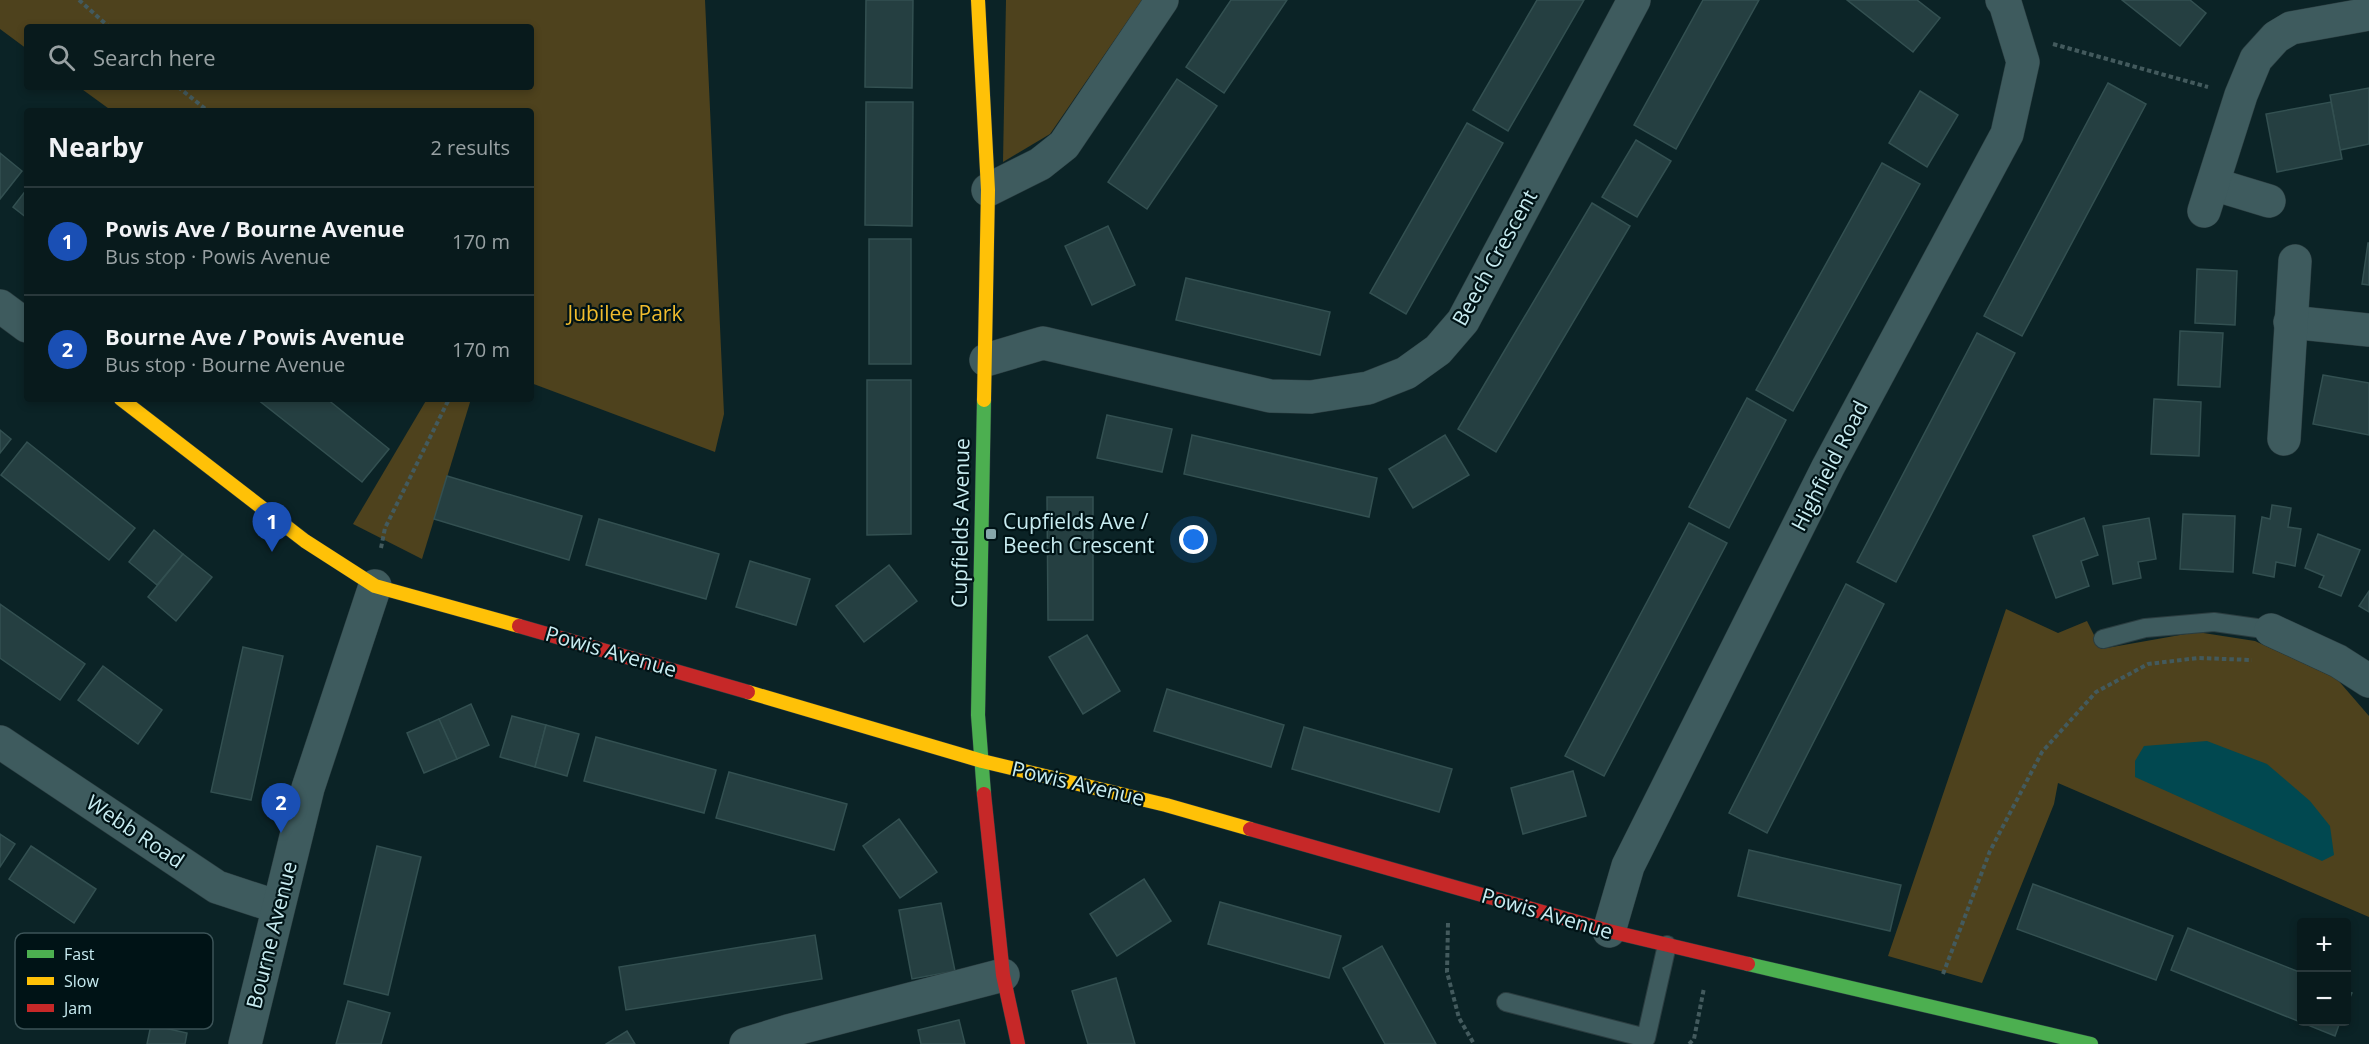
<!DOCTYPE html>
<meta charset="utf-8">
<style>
:root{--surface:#081a1c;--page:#112325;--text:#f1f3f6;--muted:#98a1a3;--line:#29383b;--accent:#86a6aa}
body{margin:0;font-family:"Open Sans",sans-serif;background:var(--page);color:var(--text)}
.controls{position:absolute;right:18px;bottom:18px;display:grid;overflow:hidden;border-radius:6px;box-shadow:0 3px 9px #0003}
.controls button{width:54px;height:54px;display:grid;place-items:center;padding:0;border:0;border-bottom:2px solid var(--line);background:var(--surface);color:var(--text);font:30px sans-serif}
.you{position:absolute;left:1194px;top:540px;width:21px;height:21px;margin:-15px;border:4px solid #fff;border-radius:50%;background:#1a73e8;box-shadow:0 0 0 9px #1a73e833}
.badge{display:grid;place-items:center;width:39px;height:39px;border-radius:50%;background:var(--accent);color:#fff;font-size:20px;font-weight:700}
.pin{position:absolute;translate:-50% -50px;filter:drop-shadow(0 2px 3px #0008)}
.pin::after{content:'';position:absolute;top:32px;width:21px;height:18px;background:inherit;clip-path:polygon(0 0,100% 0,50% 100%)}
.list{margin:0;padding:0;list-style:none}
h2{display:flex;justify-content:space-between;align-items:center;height:78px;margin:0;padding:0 24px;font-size:26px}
h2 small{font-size:20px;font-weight:400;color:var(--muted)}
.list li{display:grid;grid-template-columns:39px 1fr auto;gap:18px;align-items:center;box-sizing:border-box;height:108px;padding:0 24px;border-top:2px solid var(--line)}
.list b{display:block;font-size:22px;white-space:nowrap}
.list p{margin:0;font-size:20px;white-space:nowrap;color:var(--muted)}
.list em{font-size:20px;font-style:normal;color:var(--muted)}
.icon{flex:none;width:33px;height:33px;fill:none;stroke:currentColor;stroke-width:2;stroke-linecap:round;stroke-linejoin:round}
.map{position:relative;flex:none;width:2369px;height:1044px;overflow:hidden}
.search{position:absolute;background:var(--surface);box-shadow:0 3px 9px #0003;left:24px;top:24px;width:510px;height:66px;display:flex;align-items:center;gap:15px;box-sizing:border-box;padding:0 21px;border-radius:6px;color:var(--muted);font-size:22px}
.panel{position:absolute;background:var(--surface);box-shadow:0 3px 9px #0003;left:24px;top:108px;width:510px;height:294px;border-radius:6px}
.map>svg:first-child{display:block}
.green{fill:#4e421d}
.water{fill:#014850}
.building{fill:#253f41;stroke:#335051;stroke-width:1.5}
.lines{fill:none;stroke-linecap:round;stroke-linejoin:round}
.lane-casing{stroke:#2b3d40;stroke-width:20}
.street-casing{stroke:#2b3d40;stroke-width:34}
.fast-casing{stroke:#2b3d40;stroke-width:15}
.slow-casing{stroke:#2b3d40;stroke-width:15}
.jam-casing{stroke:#2b3d40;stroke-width:15}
.path{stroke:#435a5d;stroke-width:4;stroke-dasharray:4.5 3;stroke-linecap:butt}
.lane{stroke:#3e5b5e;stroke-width:18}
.street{stroke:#3e5b5e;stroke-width:33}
.fast{stroke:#4caf50;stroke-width:14}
.slow{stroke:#ffc107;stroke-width:14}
.jam{stroke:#c62828;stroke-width:14}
.poi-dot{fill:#86a6aa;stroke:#001316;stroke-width:2}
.labels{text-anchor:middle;stroke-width:4.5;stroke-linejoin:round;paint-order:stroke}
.street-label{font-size:21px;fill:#c8ecf1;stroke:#001316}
.park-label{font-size:21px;fill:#f1bc2e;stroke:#001316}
.poi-label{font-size:21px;fill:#c8ecf1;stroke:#001316;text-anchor:start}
.key{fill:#001316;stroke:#3c5458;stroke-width:1.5}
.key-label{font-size:16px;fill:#c8ecf1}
</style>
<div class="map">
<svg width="2369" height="1044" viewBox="0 0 2369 1044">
<rect width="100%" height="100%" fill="#0b2326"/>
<g class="green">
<polygon points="0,0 705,0 724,414 715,452 531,383 531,111 112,111 79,87 531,87 531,27 27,27 27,49 0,29"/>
<polygon points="1006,0 1142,0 1050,134 1003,162"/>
<polygon points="427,399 471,399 422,559 353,524"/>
<polygon points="2006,609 2058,633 2087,621 2101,649 2197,632 2255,641 2337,679 2369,716 2369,917 2058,783 2054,804 1982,983 1888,956"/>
</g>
<polygon class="water" points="2207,741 2267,764 2310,801 2330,826 2334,855 2322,861 2135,777 2135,761 2144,746"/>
<g class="building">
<polygon points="866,0 913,0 912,88 865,87"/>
<polygon points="1231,0 1287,0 1224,93 1186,67"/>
<polygon points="1537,0 1584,0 1508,131 1473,110"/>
<polygon points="1703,0 1759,0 1676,149 1634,125"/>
<polygon points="1847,0 1917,0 1940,18 1913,52"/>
<polygon points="2122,0 2190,0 2206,13 2180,46"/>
<polygon points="1177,79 1217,106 1147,209 1108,182"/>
<polygon points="2108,83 2146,104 2022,336 1984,316"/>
<polygon points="2369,88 2369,144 2340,150 2330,95"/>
<polygon points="1920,91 1958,115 1927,167 1889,143"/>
<polygon points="866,102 913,102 912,226 865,225"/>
<polygon points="2331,102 2342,159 2277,172 2266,114"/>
<polygon points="1467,123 1503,143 1406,314 1370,293"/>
<polygon points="1636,140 1671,161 1637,217 1602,197"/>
<polygon points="0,153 22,171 0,199"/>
<polygon points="1882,163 1920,184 1793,411 1756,390"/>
<polygon points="27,189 27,218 13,207"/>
<polygon points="1592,203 1630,226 1496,452 1458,429"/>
<polygon points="1108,226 1135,285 1092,305 1065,246"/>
<rect x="869" y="239" width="42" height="125"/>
<polygon points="2368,243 2369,243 2369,285 2362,284"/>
<polygon points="2197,269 2237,271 2235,325 2195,323"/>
<polygon points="1186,278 1330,312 1320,355 1176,320"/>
<polygon points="2180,331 2223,333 2220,387 2178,385"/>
<polygon points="1977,333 2015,353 1896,582 1857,562"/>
<polygon points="2323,375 2369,383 2369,435 2313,424"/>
<polygon points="867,380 911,380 911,534 867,535"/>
<polygon points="1747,398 1786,420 1729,528 1689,507"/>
<polygon points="257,399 327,399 389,449 362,482"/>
<polygon points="2154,399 2201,402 2199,456 2151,454"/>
<polygon points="1107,415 1172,429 1162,472 1097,458"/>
<polygon points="0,430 11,439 0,453"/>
<polygon points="1192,435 1377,478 1369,517 1184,474"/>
<polygon points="1445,435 1469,475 1413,508 1389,469"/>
<polygon points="27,442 135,528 109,560 1,475"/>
<polygon points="447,476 582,516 569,560 434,519"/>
<polygon points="1047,497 1093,497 1093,620 1048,620"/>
<polygon points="2272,505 2291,508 2288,527 2301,529 2295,566 2276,562 2274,577 2253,573 2262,517 2270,519"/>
<polygon points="2183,514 2235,516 2233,572 2180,569"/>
<polygon points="2084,518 2098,555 2081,561 2089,586 2056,598 2033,536"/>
<polygon points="2149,518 2156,559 2138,562 2141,578 2113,584 2103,526"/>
<polygon points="599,519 719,554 706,599 586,565"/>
<polygon points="1689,523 1727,543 1604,776 1565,756"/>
<polygon points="154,530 183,554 157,585 129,562"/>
<polygon points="2318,534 2360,550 2341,596 2319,587 2324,576 2305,568"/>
<polygon points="183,554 212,577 176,621 148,597"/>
<polygon points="750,561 810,579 796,625 736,607"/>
<polygon points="889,565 917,601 864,642 836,606"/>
<polygon points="1846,584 1884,604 1767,833 1729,813"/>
<polygon points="2369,591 2369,612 2359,606"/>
<polygon points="0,604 85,664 60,700 0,658"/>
<polygon points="1087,635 1120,691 1083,714 1049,657"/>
<polygon points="243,647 283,656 251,800 211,792"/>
<polygon points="103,666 162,710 138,744 78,700"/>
<polygon points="1167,689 1284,725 1271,767 1154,731"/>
<polygon points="471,704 489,745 457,759 439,719"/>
<polygon points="512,716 546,725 535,767 500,757"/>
<polygon points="439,719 457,759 424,773 407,733"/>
<polygon points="546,725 579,734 567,776 535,767"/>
<polygon points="1304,727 1452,769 1439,812 1292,769"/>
<polygon points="596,737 716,770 704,813 584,781"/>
<polygon points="1573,771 1586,816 1523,834 1511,788"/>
<polygon points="729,772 847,804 834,850 716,818"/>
<polygon points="899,819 937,872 900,898 863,846"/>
<polygon points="0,834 15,844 0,867"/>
<polygon points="31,846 96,889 74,923 9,879"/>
<polygon points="377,846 421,857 388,995 344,984"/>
<polygon points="1749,850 1901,885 1890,931 1738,896"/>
<polygon points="1144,879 1171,921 1117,956 1090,914"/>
<polygon points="2033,884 2173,936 2156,980 2017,929"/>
<polygon points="1220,902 1341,936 1329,978 1208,944"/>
<polygon points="941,903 955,971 912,979 899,910"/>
<polygon points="2188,928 2302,973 2302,1022 2340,1022 2335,1036 2171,970"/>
<polygon points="815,935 822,979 626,1010 619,967"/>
<polygon points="1382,946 1436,1044 1385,1044 1343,968"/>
<polygon points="1116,978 1135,1044 1088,1044 1072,991"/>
<polygon points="2346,991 2352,993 2346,1006"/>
<polygon points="348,1001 390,1013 381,1044 336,1044"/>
<polygon points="959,1020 965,1044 921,1044 918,1030"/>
<polygon points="151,1025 187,1033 185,1044 147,1044"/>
<polygon points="627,1031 635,1044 606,1044"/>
</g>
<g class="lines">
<defs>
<g id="lane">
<polyline points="2103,639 2145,628 2214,622 2271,630"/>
<polyline points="1506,1002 1646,1038 1667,945"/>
</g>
<g id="street">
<polyline points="2213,184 2269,201"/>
<polyline points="988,190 1040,164 1064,145 1162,0"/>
<polyline points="2204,211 2241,95 2256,59 2276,37 2291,28 2369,14"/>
<polyline points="0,306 27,326"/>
<polyline points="2290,322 2369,330"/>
<polyline points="986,360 1043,343 1270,396 1311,397 1368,388 1406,373 1438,350 1463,321 1634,0"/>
<polyline points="2284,439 2295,261"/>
<polyline points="2271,630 2338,661 2369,681"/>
<polyline points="0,742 217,887 278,907"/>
<polyline points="1609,931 1628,866 1828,467 2007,134 2023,62 2005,3 2002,0"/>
<polyline points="245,1044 308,788 375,586"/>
<polyline points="746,1044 788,1031 1003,975"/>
</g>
<g id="fast">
<polyline points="984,794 978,715 984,400"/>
<polyline points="1748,964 2091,1044"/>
</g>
<g id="slow">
<polyline points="978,0 988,190 984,400"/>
<polyline points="121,399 305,541 375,586 519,626"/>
<polyline points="748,692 982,761 1166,805 1250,829"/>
</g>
<g id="jam">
<polyline points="519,626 748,692"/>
<polyline points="984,794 1003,975 1018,1044"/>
<polyline points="1250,829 1609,931 1748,964"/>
</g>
</defs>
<use href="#lane" class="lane-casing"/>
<use href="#street" class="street-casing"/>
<use href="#fast" class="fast-casing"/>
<use href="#slow" class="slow-casing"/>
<use href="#jam" class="jam-casing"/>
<g class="path">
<polyline points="79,0 109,27"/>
<polyline points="2053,44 2208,87"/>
<polyline points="178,87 208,111"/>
<polyline points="381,548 385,528 449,399"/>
<polyline points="1448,923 1447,972 1459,1018 1474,1044"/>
<polyline points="1943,974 1990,851 2042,752 2096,692 2148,664 2198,658 2252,660"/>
<polyline points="1689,1044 1694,1039 1704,988"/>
</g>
<use href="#lane" class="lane"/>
<use href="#street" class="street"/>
<use href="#fast" class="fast"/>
<use href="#slow" class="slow"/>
<use href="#jam" class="jam"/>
</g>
<rect class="poi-dot" x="985" y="528" width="12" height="12" rx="3"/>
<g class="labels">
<g class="street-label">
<text transform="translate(1495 258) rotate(-61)" y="7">Beech Crescent</text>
<text transform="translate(1830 466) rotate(-63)" y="7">Highfield Road</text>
<text transform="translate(961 523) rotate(-89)" y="7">Cupfields Avenue</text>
<text transform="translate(611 652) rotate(16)" y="7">Powis Avenue</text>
<text transform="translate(1078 784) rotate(13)" y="7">Powis Avenue</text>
<text transform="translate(135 832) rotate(34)" y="7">Webb Road</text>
<text transform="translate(1547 914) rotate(16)" y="7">Powis Avenue</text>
<text transform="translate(272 935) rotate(-76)" y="7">Bourne Avenue</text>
</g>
<g class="park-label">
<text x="625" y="321">Jubilee Park</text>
</g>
<g class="poi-label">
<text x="1003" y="529">Cupfields Ave /<tspan x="1003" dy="24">Beech Crescent</tspan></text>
</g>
</g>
<rect x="15" y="933" width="198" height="96" rx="9" class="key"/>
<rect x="27" y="950" width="27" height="8" fill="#4caf50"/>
<rect x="27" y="977" width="27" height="8" fill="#ffc107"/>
<rect x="27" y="1004" width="27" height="8" fill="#c62828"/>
<g class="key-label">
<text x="64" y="960">Fast</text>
<text x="64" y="987">Slow</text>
<text x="64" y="1014">Jam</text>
</g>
</svg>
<div class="controls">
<button>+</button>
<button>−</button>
</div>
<div class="you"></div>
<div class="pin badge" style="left:272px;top:552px;background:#1a4fb4">1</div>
<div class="pin badge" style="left:281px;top:833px;background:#1a4fb4">2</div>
<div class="search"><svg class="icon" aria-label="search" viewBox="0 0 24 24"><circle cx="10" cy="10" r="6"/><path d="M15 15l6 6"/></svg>Search here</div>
<section class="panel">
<h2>Nearby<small>2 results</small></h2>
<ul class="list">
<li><span class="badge" style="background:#1a4fb4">1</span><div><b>Powis Ave / Bourne Avenue</b><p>Bus stop · Powis Avenue</p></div><em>170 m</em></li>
<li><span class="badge" style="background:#1a4fb4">2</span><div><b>Bourne Ave / Powis Avenue</b><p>Bus stop · Bourne Avenue</p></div><em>170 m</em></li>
</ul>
</section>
</div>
